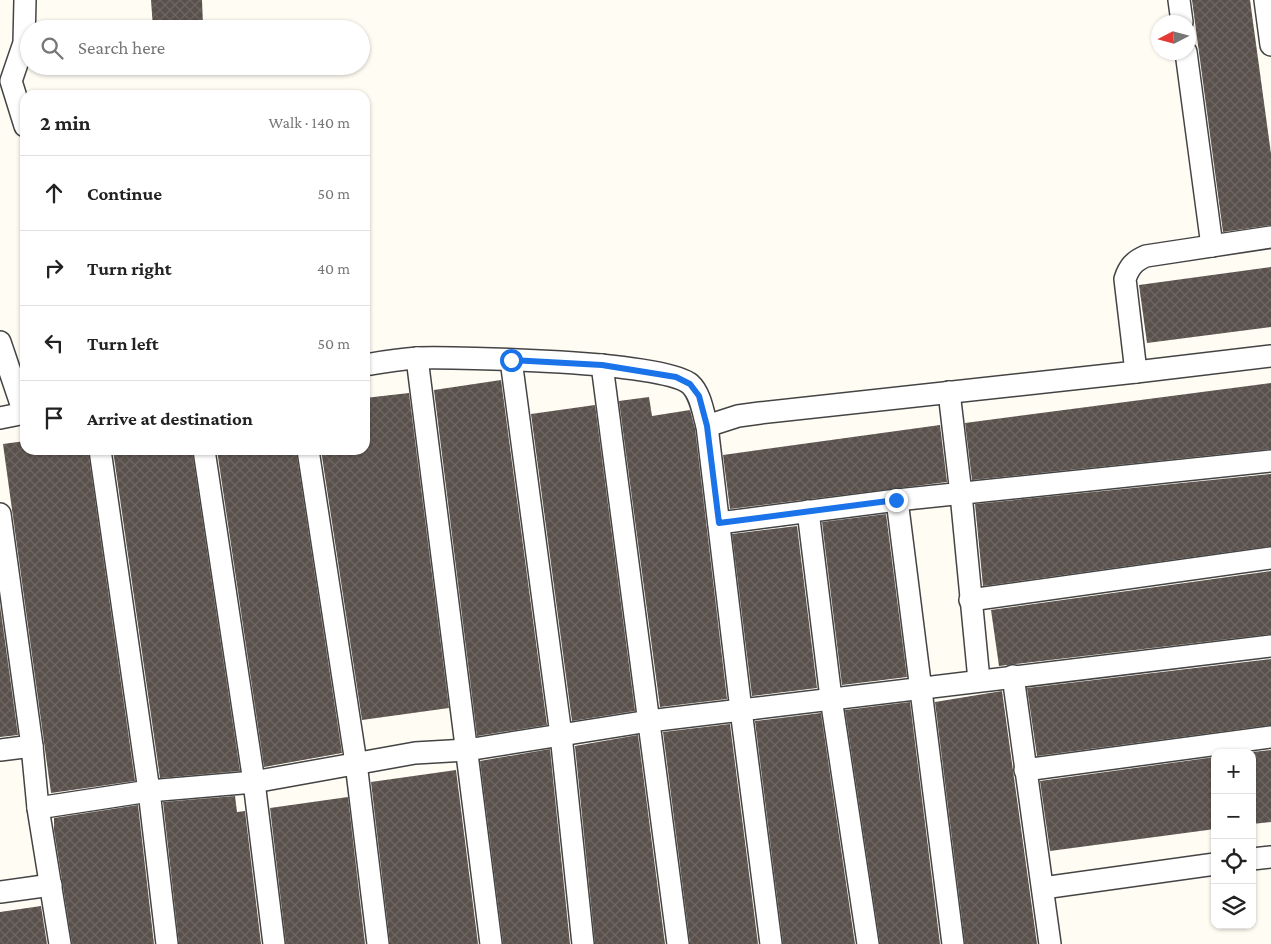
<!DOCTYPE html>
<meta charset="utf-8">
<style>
:root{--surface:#fff;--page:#f2f2f2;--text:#222;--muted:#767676;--line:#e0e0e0}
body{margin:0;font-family:"Crimson Pro",serif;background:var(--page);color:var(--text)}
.controls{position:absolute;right:15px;bottom:15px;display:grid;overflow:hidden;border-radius:10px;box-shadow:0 1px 4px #0004}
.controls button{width:45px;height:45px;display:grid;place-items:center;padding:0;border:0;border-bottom:1px solid var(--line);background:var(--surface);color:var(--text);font:25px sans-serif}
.compass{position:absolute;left:1151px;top:15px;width:45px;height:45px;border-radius:50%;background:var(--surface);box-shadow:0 1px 4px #0004;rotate:264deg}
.stop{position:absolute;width:15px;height:15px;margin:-11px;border:4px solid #1a73e8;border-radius:50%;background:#fff}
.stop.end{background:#1a73e8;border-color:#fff;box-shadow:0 1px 5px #0008}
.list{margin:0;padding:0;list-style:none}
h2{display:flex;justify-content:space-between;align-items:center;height:65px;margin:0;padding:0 20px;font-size:21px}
h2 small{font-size:16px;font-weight:400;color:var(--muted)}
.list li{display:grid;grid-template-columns:32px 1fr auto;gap:15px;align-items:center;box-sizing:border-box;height:75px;padding:0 20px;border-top:1px solid var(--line)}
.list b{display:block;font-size:19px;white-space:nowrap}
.list em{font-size:16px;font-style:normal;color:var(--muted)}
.icon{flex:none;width:28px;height:28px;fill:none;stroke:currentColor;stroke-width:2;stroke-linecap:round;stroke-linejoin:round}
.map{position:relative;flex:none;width:1271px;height:944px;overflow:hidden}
.search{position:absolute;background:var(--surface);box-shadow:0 1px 4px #0004;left:20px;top:20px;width:350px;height:55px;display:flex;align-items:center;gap:12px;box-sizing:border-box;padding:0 18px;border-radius:28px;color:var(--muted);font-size:19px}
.panel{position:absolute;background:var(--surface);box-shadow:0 1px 4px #0004;left:20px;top:90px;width:350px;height:365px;border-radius:15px}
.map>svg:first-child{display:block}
.building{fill:url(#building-cross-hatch)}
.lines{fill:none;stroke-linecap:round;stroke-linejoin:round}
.street-casing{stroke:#444;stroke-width:24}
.street{stroke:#fff;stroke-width:21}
.route{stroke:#1a73e8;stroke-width:6}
</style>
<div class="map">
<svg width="1271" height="944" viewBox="0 0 1271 944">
<defs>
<pattern id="building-cross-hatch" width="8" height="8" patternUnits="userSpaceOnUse" patternTransform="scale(1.25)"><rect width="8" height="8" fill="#5a514c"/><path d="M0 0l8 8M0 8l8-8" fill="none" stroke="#6d6662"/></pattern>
</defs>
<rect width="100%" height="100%" fill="#fffcf4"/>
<g class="building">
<polygon points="151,0 202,0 203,25 153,28"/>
<polygon points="1192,0 1250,0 1271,154 1271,225 1223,232"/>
<polygon points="1271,267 1271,327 1147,343 1139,285"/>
<polygon points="501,380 547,725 477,736 434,390"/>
<polygon points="1271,383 1271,449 972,480 965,423"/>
<polygon points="409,393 449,708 362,720 321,450 365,450 365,398"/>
<polygon points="649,397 652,416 690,410 695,428 727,699 660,707 619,401"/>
<polygon points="595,405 635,711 572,721 531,414"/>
<polygon points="940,425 947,482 730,509 723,455"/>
<polygon points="25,441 25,450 88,450 135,781 51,793 3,444"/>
<polygon points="113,450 192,450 240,771 160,778"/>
<polygon points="217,450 296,450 342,753 264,767"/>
<polygon points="1271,474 1271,546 983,586 975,504"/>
<polygon points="886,514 907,677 842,685 822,522"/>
<polygon points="797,526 817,688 752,696 732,534"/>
<polygon points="1271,571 1271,634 999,666 991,610"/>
<polygon points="0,605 18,735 0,737"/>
<polygon points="1271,659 1271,725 1037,756 1027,688"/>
<polygon points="1002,691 1037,944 965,944 935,702"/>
<polygon points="910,702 940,944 880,944 845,710"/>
<polygon points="821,713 855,944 783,944 755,721"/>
<polygon points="730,724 758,944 690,944 663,732"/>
<polygon points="638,735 665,944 595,944 575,746"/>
<polygon points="550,749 570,944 503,944 480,761"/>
<polygon points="1271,750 1271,822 1252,824 1252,752"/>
<polygon points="1215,757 1215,829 1050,851 1040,781"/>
<polygon points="456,770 478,944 390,944 371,782"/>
<polygon points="235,796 237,812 245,811 261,944 179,944 163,802"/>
<polygon points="348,797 365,944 286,944 270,808"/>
<polygon points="138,805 154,944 72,944 54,830 54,818"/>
<polygon points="41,906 47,944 0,944 0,912"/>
</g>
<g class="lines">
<defs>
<g id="street">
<polyline points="1179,0 1182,22"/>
<polyline points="1265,0 1271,45"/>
<polyline points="1186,52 1212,246"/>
<polyline points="25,126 11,81 24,43 25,0"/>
<polyline points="0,342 24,413"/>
<polyline points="417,358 491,944"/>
<polyline points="511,360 561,735 583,944"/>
<path d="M365 365C382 362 401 359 418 358 462 357 663 361 690 384 701 394 703 413 707 426L741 710 1271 646"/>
<polyline points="602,365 678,944"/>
<polyline points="1136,372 1271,356"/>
<polyline points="949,392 961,494 979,680"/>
<polyline points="0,418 25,413"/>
<path d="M707 426 738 416 760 413 1136 372 1125 279C1129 267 1134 261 1146 256L1271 237"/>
<polyline points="100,450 149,791 167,944"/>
<polyline points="204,450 254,782 274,944"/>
<polyline points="308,450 356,763 378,944"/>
<polyline points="897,500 953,944"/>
<polyline points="808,511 831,698 868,944"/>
<polyline points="0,514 32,746 0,750"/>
<polyline points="719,523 897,500 1271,461"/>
<polyline points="970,600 1271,558"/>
<polyline points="1013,676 1050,944"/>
<polyline points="32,746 38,808 60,944"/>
<polyline points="1025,770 1271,737"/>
<polyline points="38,808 149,791 254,782 415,753 467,750 649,721 741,710 771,944"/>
<polyline points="1252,859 1271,857"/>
<polyline points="1043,888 1215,864"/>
<polyline points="0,892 51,885"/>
</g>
</defs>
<use href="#street" class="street-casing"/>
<use href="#street" class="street"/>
</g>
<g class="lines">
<polyline class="route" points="511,360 602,365 676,377 690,384 699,396 707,426 719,523 896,500"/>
</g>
</svg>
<div class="controls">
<button>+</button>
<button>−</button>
<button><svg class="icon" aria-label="locate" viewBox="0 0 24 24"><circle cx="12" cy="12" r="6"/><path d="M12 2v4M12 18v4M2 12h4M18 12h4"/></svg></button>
<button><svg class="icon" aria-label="layers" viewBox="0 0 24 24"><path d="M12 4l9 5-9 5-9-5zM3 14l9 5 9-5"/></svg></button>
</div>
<svg class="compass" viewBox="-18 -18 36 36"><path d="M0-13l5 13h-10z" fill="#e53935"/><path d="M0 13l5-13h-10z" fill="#767676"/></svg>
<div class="stop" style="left:511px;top:360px"></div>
<div class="stop end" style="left:896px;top:500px"></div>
<div class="search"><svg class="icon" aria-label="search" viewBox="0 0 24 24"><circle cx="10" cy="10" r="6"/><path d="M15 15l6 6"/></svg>Search here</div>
<section class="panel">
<h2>2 min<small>Walk · 140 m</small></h2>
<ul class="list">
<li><svg class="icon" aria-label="ahead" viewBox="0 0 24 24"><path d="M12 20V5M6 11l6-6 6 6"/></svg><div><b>Continue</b></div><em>50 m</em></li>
<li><svg class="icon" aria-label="right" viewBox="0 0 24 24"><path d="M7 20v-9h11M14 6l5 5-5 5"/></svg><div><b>Turn right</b></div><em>40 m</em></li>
<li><svg class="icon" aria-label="left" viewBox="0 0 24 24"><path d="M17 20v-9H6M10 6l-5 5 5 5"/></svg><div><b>Turn left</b></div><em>50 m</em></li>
<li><svg class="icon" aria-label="arrive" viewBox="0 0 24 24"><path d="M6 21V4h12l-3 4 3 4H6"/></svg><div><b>Arrive at destination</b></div></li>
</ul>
</section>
</div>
